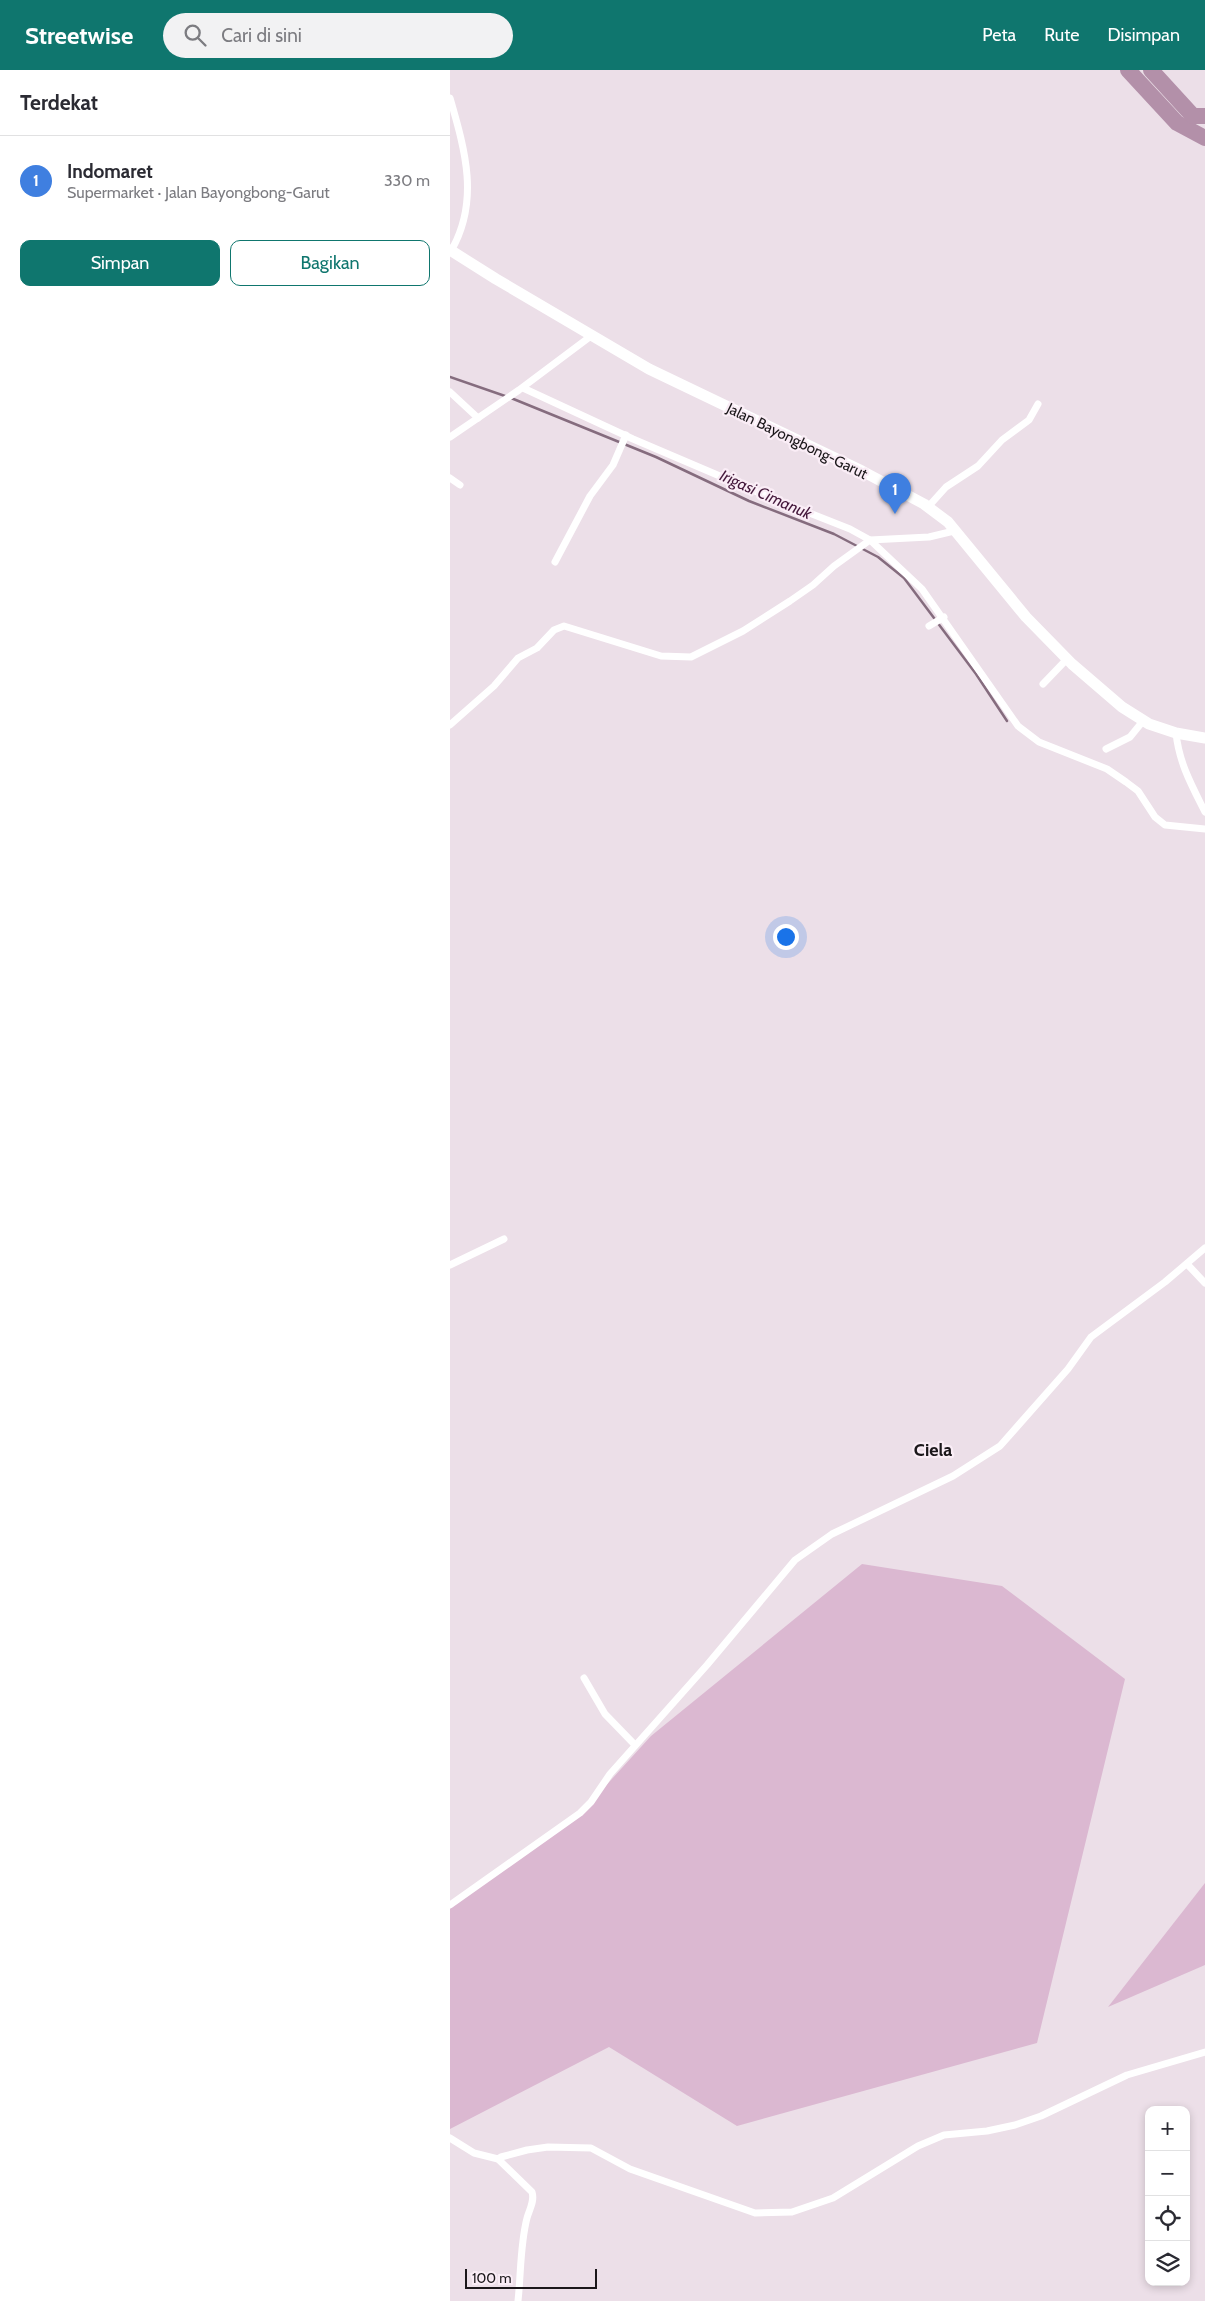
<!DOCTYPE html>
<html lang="id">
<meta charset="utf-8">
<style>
:root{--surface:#fff;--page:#f2f2f3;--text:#2b2b33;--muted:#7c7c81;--line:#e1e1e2;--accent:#0f766e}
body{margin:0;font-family:Cabin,sans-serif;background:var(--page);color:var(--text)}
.controls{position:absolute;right:15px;bottom:15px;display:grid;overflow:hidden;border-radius:10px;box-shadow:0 2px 8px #0003}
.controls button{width:45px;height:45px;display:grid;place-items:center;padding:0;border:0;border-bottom:1px solid var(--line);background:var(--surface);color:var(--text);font:25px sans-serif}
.scale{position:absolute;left:15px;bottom:12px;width:132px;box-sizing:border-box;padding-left:5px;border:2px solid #1b171a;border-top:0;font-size:14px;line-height:18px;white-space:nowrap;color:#1b171a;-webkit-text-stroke:4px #faedf6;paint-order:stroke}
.you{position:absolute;left:335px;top:866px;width:18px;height:18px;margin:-12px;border:4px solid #fff;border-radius:50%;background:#1a73e8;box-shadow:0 0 0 8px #1a73e833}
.badge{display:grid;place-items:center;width:32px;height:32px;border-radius:50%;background:var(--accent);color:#fff;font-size:16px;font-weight:700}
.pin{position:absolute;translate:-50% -41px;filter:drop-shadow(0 1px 2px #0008)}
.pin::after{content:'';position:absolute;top:26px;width:18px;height:15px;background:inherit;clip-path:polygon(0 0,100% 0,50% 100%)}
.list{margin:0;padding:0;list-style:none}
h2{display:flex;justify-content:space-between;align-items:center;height:65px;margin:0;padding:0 20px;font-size:21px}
h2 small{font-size:16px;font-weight:400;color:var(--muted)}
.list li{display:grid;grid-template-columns:32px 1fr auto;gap:15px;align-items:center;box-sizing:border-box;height:90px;padding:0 20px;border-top:1px solid var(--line)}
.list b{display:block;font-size:19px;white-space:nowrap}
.list p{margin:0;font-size:16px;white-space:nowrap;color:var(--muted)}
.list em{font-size:16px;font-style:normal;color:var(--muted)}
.actions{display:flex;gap:10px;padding:15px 20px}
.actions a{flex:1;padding:11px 0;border:1px solid var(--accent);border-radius:10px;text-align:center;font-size:18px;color:var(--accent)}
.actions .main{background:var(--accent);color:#fff}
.icon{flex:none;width:28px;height:28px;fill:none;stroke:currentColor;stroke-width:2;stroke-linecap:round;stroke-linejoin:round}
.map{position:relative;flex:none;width:755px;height:2231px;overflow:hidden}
header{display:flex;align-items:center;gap:30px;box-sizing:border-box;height:70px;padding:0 25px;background:var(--accent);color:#fff}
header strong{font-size:24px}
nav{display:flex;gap:28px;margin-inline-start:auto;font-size:18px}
.search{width:350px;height:45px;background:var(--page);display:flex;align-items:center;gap:12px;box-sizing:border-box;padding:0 18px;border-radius:28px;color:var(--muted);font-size:19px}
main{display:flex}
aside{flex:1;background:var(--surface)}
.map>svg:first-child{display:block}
.green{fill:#dbb8d1}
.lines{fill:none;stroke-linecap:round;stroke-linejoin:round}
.stream{stroke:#856c7e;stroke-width:2.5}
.river{stroke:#b390a9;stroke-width:16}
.street{stroke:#fff;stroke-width:7}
.primary{stroke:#fff;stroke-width:11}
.labels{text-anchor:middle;stroke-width:4.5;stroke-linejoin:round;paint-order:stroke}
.street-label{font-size:15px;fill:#1b171a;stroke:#faedf6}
.water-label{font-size:16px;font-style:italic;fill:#44183b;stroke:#faedf6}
.quarter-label{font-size:18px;font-weight:bold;fill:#1b171a;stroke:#faedf6}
</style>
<header>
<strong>Streetwise</strong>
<div class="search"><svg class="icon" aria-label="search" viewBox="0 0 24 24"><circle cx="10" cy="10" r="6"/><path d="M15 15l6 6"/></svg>Cari di sini</div>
<nav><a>Peta</a><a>Rute</a><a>Disimpan</a></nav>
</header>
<main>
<aside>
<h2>Terdekat<small></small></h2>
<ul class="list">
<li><span class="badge" style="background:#3f7fe0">1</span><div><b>Indomaret</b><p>Supermarket · Jalan Bayongbong-Garut</p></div><em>330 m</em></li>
</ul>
<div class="actions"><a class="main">Simpan</a><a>Bagikan</a></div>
</aside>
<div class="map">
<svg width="755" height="2231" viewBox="0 0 755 2231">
<rect width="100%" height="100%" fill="#ecdfe8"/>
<g class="green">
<polygon points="412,1494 552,1516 675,1609 587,1973 287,2056 159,1977 0,2059 0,1831 8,1830 141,1732 201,1666"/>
<polygon points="755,1813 755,1895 658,1937"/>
</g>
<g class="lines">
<g class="stream">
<polyline points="0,307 55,326"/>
<polyline points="61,328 206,387 299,431 384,464 428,487 454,508 526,604 557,651"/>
</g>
<g class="river">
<polyline points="678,0 727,53 755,68"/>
<polyline points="701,0 743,46 755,46"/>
</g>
<g class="street">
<path d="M0 28C15 80 30 131 1 181"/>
<polyline points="73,318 183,369 319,427 400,459 420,470 472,519 568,656 589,672 657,699 676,712 688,721 705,747 715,755 755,759"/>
<polyline points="0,322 28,348"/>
<polyline points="0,367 69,320 141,266"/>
<polyline points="0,408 10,415"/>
<polyline points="478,437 496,417 528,396 552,370 579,350 588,334"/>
<polyline points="105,492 140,426 163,395 176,365"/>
<polyline points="479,556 494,547"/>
<polyline points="593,614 617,589"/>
<polyline points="0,655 44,616 68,588 87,578 104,560 114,556 211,586 241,587 293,561 340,531 363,515 384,496 420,470 479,467 504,461"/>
<path d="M726 663C729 693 742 716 755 742"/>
<polyline points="656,679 680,667 693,651"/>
<polyline points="737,1194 755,1213"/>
<polyline points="0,1195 54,1169"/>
<polyline points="134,1608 155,1644 185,1675"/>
<polyline points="0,1835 130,1743 141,1732 160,1704 257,1595 345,1490 382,1464 503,1406 550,1376 618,1299 641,1267 715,1212 755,1178"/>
<path d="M0 2068 24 2083 48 2089 82 2122C85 2131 79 2140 77 2148 70 2175 71 2204 68 2231"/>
<polyline points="48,2089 51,2087 77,2080 98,2077 141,2078 180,2099 305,2143 342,2142 383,2128 468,2076 494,2065 537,2061 565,2055 591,2046 677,2005 755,1982"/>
</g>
<polyline class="primary" points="0,180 46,209 199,299 412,401 474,434 498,452 576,547 622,594 672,637 699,654 726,663 755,668"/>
</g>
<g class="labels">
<g class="street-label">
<text transform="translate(347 371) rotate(26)" y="5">Jalan Bayongbong-Garut</text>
</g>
<g class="water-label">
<text transform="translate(316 424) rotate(24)" y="6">Irigasi Cimanuk</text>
</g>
<g class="quarter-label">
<text x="483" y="1386">Ciela</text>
</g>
</g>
</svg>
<div class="controls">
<button>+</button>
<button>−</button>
<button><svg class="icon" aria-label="locate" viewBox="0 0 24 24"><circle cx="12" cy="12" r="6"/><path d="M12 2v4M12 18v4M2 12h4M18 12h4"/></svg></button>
<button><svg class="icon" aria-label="layers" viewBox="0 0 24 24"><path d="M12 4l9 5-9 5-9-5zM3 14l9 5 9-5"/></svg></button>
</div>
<div class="scale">100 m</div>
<div class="you"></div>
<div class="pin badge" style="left:445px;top:444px;background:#3f7fe0">1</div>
</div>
</main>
